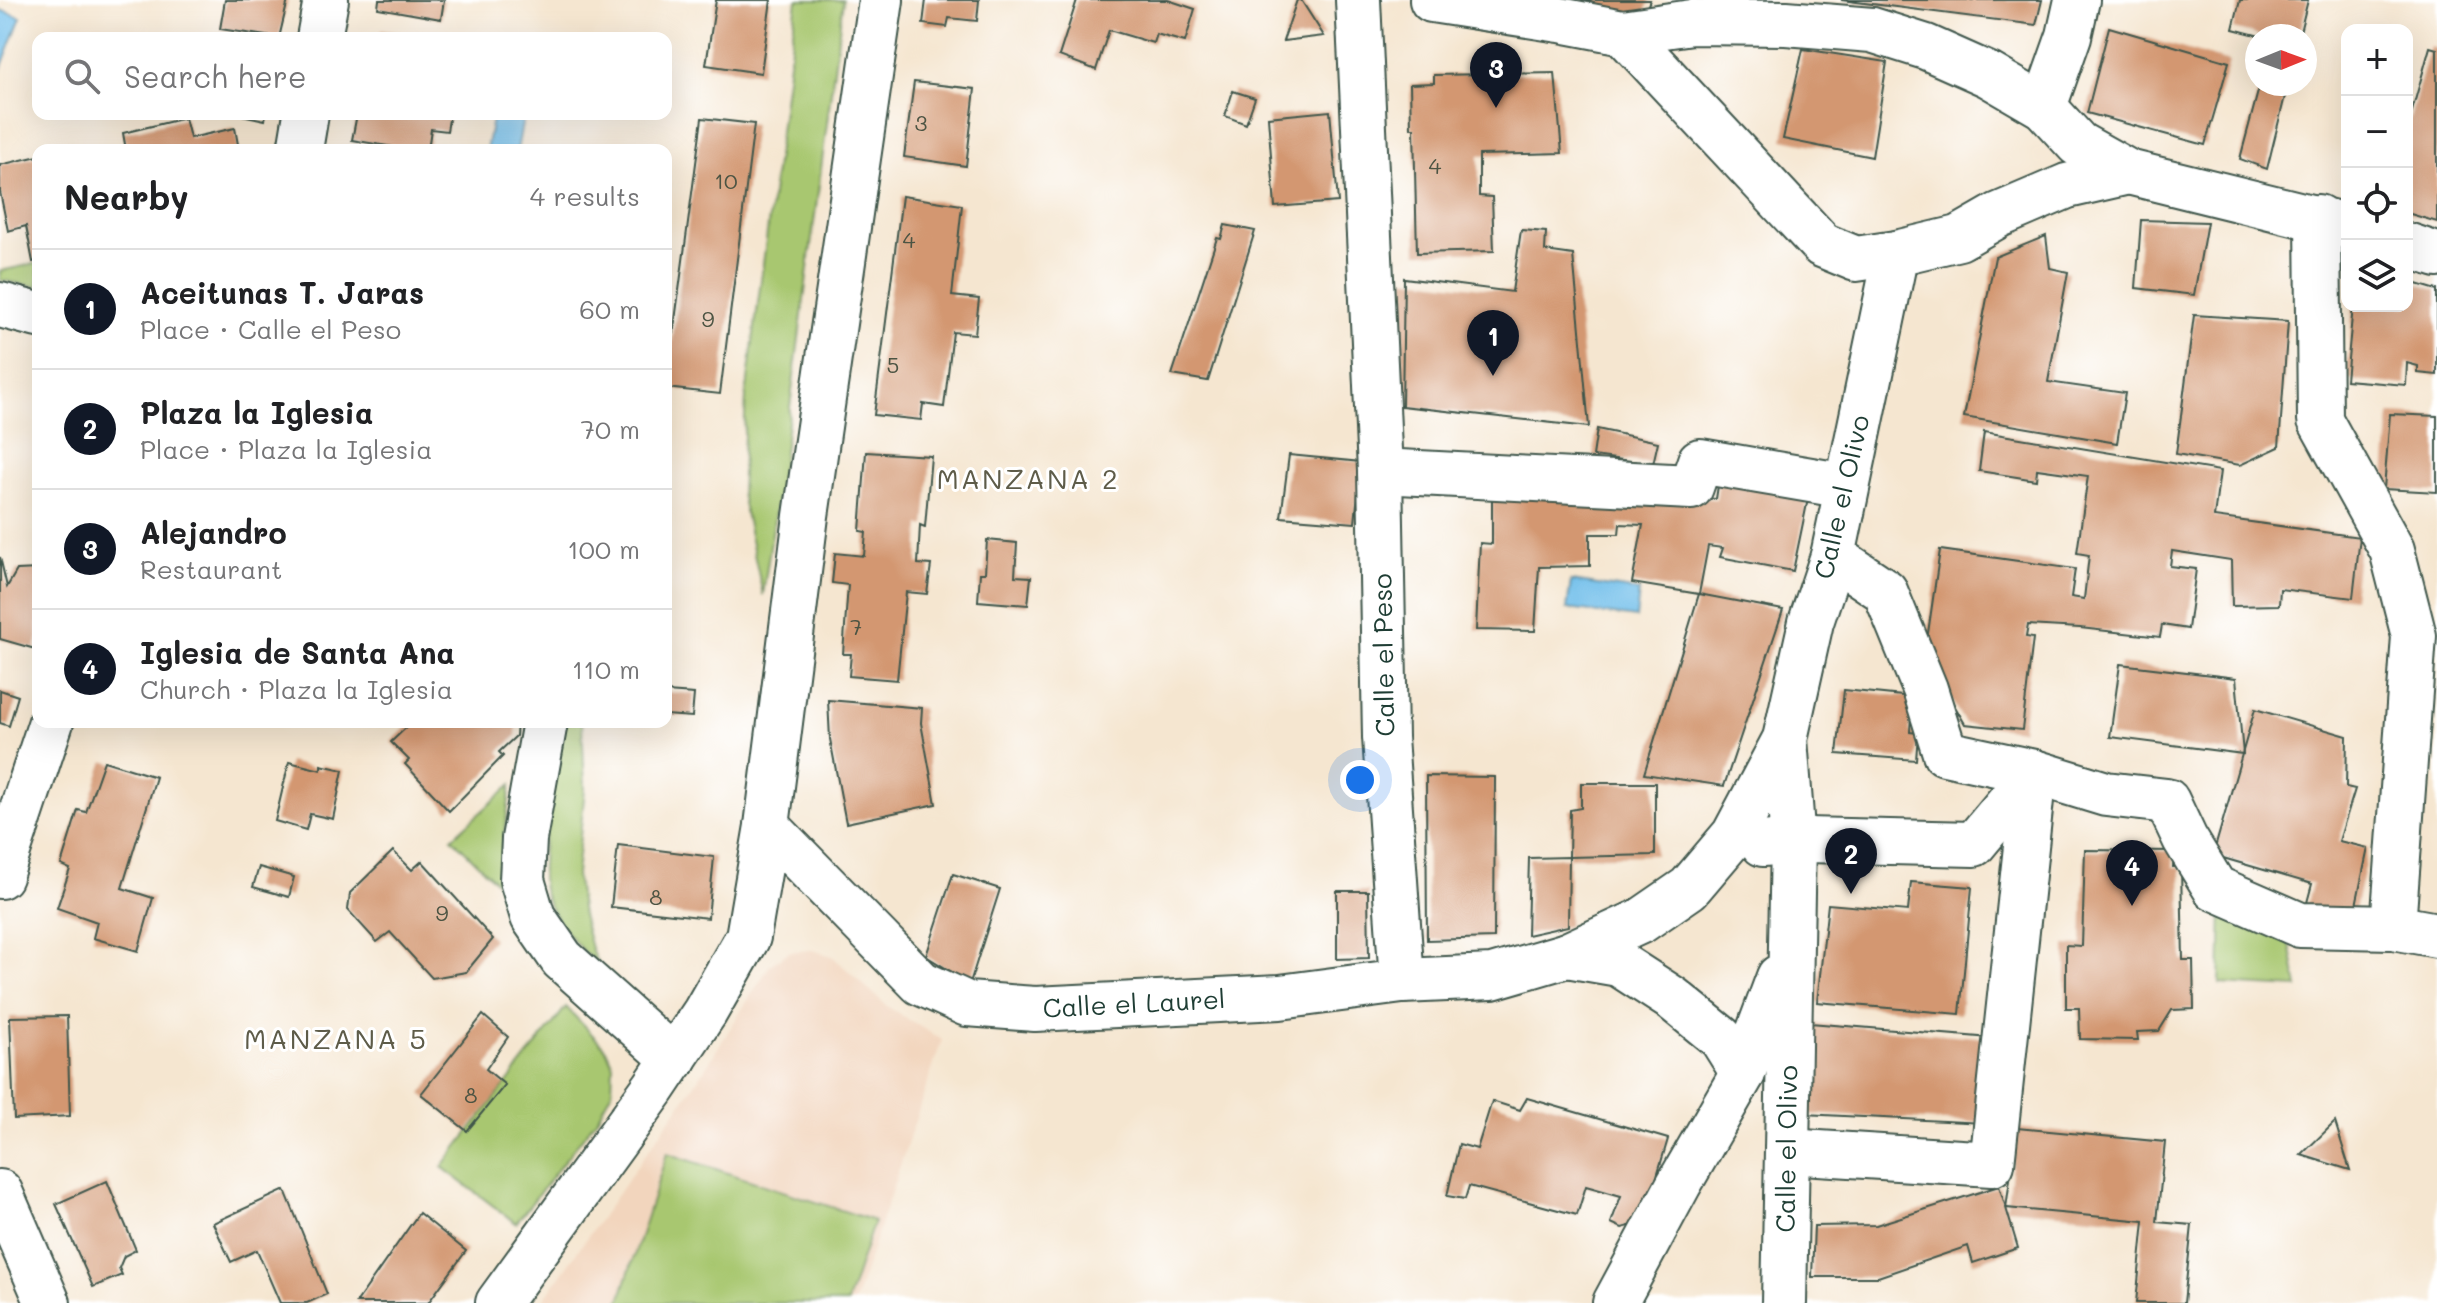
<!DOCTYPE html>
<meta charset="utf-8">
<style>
:root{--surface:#fff;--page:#f2f2f2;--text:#202124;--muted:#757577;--line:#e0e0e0;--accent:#111827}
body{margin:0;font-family:Mali,sans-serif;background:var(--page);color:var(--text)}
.controls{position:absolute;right:24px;top:24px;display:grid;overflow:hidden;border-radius:16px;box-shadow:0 8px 32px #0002}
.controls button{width:72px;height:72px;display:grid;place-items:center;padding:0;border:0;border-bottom:2px solid var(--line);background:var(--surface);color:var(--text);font:40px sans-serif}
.compass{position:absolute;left:2245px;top:24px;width:72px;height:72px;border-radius:50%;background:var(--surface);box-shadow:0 8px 32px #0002;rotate:89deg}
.you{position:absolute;left:1360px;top:780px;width:28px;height:28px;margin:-20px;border:6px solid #fff;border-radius:50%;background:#1a73e8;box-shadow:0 0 0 12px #1a73e833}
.badge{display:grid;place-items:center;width:52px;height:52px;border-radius:50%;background:var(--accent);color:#fff;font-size:26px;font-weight:700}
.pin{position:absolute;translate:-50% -66px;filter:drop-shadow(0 2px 4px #0008)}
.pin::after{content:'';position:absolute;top:42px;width:28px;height:24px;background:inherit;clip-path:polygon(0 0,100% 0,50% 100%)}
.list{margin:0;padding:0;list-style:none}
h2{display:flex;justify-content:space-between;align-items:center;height:104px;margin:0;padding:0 32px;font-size:34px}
h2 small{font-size:26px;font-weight:400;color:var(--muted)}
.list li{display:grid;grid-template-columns:52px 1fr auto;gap:24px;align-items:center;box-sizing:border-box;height:120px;padding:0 32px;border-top:2px solid var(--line)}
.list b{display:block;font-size:30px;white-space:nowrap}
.list p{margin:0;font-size:26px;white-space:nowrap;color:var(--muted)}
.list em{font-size:26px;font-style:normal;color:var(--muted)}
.icon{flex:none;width:44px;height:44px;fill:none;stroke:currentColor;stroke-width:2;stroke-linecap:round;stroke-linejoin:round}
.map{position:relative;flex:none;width:2437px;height:1303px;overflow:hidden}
.search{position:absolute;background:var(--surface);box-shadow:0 8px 32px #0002;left:32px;top:32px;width:640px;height:88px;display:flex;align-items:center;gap:20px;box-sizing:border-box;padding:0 28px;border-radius:16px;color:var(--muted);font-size:30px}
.panel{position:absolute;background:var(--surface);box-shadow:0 8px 32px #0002;left:32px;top:144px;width:640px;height:584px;border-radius:16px}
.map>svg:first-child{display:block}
.built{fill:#f2d5bd}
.green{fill:#a8c76f;stroke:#648252;stroke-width:2}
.water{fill:#70beea;stroke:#487e8f;stroke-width:2}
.building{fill:#d39771}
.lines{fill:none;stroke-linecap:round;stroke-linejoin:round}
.street-casing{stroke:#3f564b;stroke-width:48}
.street{stroke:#fff;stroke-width:44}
.labels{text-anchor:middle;stroke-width:6;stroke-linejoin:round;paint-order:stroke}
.number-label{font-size:22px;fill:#4c5443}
.street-label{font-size:26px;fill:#1f3d34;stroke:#fff}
.neighbourhood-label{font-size:28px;letter-spacing:2px;fill:#5e5c49;stroke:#fff}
</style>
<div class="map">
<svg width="2437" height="1303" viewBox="0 0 2437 1303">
<rect width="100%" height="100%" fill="#fff"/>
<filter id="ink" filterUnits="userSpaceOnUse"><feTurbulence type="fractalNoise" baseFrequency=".0125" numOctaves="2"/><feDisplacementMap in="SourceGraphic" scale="16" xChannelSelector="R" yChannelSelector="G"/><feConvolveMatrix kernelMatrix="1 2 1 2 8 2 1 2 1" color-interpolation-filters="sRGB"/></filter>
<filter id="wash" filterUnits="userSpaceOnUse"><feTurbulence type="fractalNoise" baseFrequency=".006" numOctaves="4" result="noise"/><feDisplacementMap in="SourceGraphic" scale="32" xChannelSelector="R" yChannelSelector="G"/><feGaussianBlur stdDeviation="1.8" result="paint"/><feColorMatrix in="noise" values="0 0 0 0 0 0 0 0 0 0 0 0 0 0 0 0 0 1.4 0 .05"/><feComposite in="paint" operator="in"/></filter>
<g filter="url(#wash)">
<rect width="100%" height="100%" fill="#f5e6d0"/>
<polygon class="built" points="812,950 832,956 888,1007 942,1040 854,1303 541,1303 699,1078 770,965 789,952"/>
<g class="green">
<polygon points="797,0 843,0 786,438 763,595 741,494 746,396"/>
<polygon points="38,263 38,287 0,280 0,271"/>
<path d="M565 722H582L585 788 576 875 582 915 592 952 599 966C578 948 553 919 544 893 534 863 559 758 565 722Z"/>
<polygon points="511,785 497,883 452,838"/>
<polygon points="2222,905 2288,932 2298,988 2220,984"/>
<polygon points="566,1007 606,1049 613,1065 612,1091 596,1120 516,1223 442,1167"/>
<polygon points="667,1153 874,1221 847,1303 619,1303"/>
</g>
<g class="water">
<polygon points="0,10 21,17 0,71"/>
<polygon points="493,114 524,114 517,150 486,150"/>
<polygon points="1571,581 1639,591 1636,618 1567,609"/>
</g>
<g id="blocks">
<g class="building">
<polygon points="225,0 288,0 279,38 220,29"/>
<polygon points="379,0 444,0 441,19 378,8"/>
<polygon points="716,0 771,0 761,73 706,65"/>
<polygon points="926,0 979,0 977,21 949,18 947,27 923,24"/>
<polygon points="1077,0 1168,0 1195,9 1185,42 1156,34 1153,43 1109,30 1096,70 1059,56"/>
<polygon points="1297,0 1301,0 1324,36 1283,41"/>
<polygon points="1585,0 1650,0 1641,22"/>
<polygon points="1841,0 2042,0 2036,25"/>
<polygon points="2240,0 2308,0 2299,36 2260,36 2233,29"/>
<polygon points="2109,27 2229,62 2205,145 2087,113"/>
<polygon points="381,30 421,36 421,38 379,38"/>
<polygon points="2430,47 2437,49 2437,222 2407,213 2407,129"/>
<polygon points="1803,49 1887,62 1872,157 1783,139"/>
<polygon points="1555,73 1562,153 1479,155 1479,196 1492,197 1494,251 1417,253 1414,128 1411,128 1410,84 1434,83 1434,75"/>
<polygon points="914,82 975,89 966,166 904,157"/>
<polygon points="2260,84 2288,84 2267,169 2240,159"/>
<polygon points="1233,91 1255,98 1246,124 1225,116"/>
<polygon points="1330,111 1338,202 1275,207 1268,117"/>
<polygon points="237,114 266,114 265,120"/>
<polygon points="357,114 450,114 447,131 431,129 428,150 411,150 352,140"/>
<polygon points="185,118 190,138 235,128 239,150 126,150 123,133"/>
<polygon points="702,118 754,124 720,394 666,388"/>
<polygon points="38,156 38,261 33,262 26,226 8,231 0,192 0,165"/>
<polygon points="902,196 962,205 952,296 979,299 975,334 953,332 944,407 923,404 921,420 874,415"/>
<polygon points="2141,220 2207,222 2194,295 2136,288"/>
<polygon points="1225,225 1255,231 1208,381 1172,375 1217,238 1221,239"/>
<polygon points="1521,230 1546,232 1545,251 1573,255 1589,427 1402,406 1404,278 1512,292"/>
<polygon points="2046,236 2050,268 2068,272 2048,382 2125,393 2117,443 1964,417 1995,257"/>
<polygon points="2407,281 2437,290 2437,375 2418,373 2418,366 2407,363 2406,385 2346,380 2353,306 2407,306"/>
<polygon points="2194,315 2288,321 2279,447 2240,465 2176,454"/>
<polygon points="2390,414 2437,416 2437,492 2384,489"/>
<polygon points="1597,429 1658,442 1653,464 1593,456"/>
<polygon points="1984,432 2220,471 2214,517 2360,537 2353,598 2280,589 2279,605 2232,606 2231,560 2172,551 2170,566 2196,569 2188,629 2162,625 2160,637 2080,628 2028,625 2026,637 2033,638 2022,730 1965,724 1925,654 1940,550 2075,569 2071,597 2084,599 2089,555 2077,553 2088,476 2037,469 2036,480 1979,471"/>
<polygon points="866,452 931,456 925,527 920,525 918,564 931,565 927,594 906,592 897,680 849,676 851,654 843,654 848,585 832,583 835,553 864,556 866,532 860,531"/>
<polygon points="1289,455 1361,462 1355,523 1281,517"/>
<polygon points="1719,479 1809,494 1793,571 1720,557 1723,548 1708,546 1699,594 1632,583 1643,525 1620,524 1619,534 1590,534 1590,566 1539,567 1535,631 1476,630 1480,543 1492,544 1492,495 1648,495 1716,499"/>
<polygon points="987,540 1017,543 1015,576 1031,577 1028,605 978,601 980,573 985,573"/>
<polygon points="0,557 7,587 17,570 38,569 38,637 35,649 0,639"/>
<polygon points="1699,594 1783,610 1724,786 1644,774"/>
<polygon points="2120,664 2236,678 2243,754 2110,737"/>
<polygon points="0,690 18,696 9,726 0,723"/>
<polygon points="1844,690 1912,697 1910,732 1918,733 1916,760 1837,754"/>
<polygon points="666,692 694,694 692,717 666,715"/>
<polygon points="828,700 922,708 921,723 936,804 846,823 830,739"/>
<polygon points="2255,709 2347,736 2346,787 2355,789 2339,841 2368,848 2354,915 2305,910 2312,884 2213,855"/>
<polygon points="412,722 436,722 439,725 442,722 517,722 516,736 499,752 503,756 449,811 405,764 409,760 391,742"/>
<polygon points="104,761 156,777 122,888 153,898 138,951 93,938 97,922 57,908 70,869 61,865 78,810 86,812"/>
<polygon points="289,762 321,770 321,765 343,770 333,819 310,814 306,830 275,821"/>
<polygon points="1426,776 1495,777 1494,938 1427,940"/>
<polygon points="1581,783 1655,783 1655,855 1569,857 1570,810 1581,808"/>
<polygon points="618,845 714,857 708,918 611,907"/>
<polygon points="2085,850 2174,851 2173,867 2181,867 2183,960 2193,960 2194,1009 2172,1010 2159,1031 2137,1032 2138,1040 2080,1039 2079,1008 2066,1008 2066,945 2082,946"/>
<polygon points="393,851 412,870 422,861 493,939 466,972 432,978 390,932 377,942 348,910 350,893"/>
<polygon points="1569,857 1568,926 1527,935 1529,858"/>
<polygon points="259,867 294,877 289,897 253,887"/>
<polygon points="953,874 1000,889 970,983 926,956"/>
<polygon points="1911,882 1972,887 1960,1014 1817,1002 1828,904 1908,911"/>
<polygon points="1337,891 1368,891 1369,958 1337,959"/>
<polygon points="483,1015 508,1037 486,1069 505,1085 467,1131 421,1094"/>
<polygon points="67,1016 70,1116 14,1119 10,1017"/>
<polygon points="1810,1023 1991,1038 1984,1123 1804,1114"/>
<polygon points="1527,1098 1668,1139 1647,1209 1633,1225 1622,1228 1611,1223 1621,1196 1586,1186 1577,1215 1469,1186 1465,1199 1447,1196 1459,1144 1477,1149 1492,1101 1520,1110"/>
<polygon points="2335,1122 2350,1170 2301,1155"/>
<polygon points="2017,1128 2165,1142 2157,1222 2192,1225 2184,1303 2136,1303 2144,1221 2006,1208 2018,1248 1973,1263 1968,1246 1878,1277 1812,1277 1814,1226 1876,1225 1999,1186 2006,1208"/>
<polygon points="107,1181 136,1250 124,1256 119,1268 122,1275 93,1287 56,1204"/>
<polygon points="285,1190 327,1294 307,1303 280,1303 257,1250 231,1262 213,1223"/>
<polygon points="419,1213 466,1251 428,1303 356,1303"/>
</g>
</g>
</g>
<g filter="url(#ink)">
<use href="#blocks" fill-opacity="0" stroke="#3f564b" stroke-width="2"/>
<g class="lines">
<defs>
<g id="street">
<polyline points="1358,0 1380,471 1385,737 1402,981"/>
<polyline points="1432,0 1560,20 1623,32 1692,22 1786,23 1872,30 1926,47 1989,75 2044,107 2078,144 2128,172 2347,226"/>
<polyline points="1623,32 1822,245 1856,259 1896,253 1959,238 1999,215 2067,186 2128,172"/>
<polyline points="319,38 326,0"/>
<polyline points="2044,107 2069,36 2077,0"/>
<polyline points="300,150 306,114"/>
<polyline points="2318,217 2320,420 2392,550 2414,636 2393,927"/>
<polyline points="2407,245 2437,255"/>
<polyline points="0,305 38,315"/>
<polyline points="1380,471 1691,487 1700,461 1846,486"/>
<polyline points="1833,556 1885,591 1925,689 1945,753 2034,772 2106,794 2167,801 2185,839 2215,888 2300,925 2393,927 2437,935"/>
<polyline points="545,722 524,839 522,880 533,917 562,959 674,1059"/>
<polyline points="767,826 921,983 967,1004 1035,1009 1280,997 1402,981 1492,977 1567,955 1641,921 1689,888 1734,835 1785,739 1811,622 1833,556 1896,253"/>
<polyline points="1763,844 1806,840 1974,844 2034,772"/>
<polyline points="0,876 51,722"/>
<polyline points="1567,955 1619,964 1673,999 1721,1038 1743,1073"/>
<polyline points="1787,1151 1992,1164 2034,772"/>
<polyline points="0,1192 48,1303"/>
<polyline points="498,1303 654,1088 705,1012 748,937 767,826 806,516 881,0"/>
<polyline points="1615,1303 1679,1184 1743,1073 1779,977"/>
<polyline points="1784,1303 1793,842 1785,739"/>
</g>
</defs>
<use href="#street" class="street-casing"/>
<use href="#street" class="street"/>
</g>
</g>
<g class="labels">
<g class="number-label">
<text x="921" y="131">3</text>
<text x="1435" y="174">4</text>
<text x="726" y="189">10</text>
<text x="909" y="248">4</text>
<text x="708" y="327">9</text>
<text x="893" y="373">5</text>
<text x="856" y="635">7</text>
<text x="656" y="905">8</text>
<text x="442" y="921">9</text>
<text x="471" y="1103">8</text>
</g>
<g class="street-label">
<text transform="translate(1842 497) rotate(-77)" y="9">Calle el Olivo</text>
<text transform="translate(1384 655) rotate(-91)" y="9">Calle el Peso</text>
<text transform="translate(1134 1004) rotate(-3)" y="9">Calle el Laurel</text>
<text transform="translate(1787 1149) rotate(-89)" y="9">Calle el Olivo</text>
</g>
<g class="neighbourhood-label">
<text x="1028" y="489">MANZANA 2</text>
<text x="336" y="1049">MANZANA 5</text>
</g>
</g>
</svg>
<div class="controls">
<button>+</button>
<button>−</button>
<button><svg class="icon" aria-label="locate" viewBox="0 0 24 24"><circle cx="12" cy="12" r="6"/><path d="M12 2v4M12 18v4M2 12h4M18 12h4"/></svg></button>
<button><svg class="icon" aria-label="layers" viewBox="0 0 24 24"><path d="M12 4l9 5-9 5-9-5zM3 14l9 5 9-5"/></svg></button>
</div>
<svg class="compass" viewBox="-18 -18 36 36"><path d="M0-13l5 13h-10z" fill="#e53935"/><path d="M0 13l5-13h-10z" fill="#757577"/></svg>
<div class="you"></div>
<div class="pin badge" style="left:1493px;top:376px">1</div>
<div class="pin badge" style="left:1851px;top:894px">2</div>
<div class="pin badge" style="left:1496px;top:108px">3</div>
<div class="pin badge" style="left:2132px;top:906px">4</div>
<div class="search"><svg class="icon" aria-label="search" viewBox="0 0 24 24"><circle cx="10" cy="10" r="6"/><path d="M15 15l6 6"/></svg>Search here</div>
<section class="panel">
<h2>Nearby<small>4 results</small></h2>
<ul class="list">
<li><span class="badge">1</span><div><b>Aceitunas T. Jaras</b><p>Place · Calle el Peso</p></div><em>60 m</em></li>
<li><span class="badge">2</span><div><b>Plaza la Iglesia</b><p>Place · Plaza la Iglesia</p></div><em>70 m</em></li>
<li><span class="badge">3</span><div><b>Alejandro</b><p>Restaurant</p></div><em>100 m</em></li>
<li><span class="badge">4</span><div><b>Iglesia de Santa Ana</b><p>Church · Plaza la Iglesia</p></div><em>110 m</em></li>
</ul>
</section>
</div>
